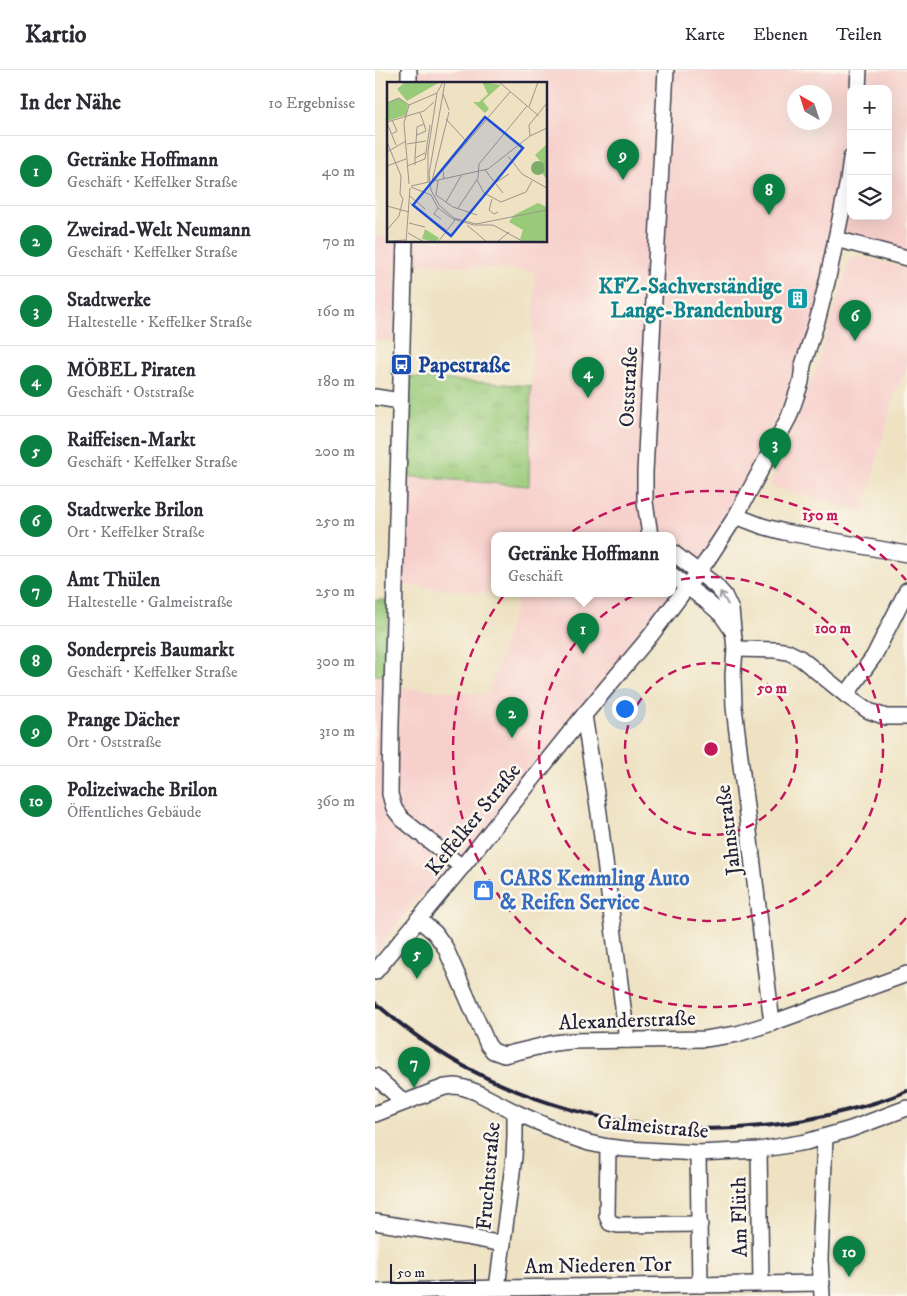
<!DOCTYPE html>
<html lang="de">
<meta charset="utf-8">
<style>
:root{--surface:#fff;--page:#f2f2f3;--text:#2b2b33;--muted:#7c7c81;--line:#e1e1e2;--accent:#0b8043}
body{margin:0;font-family:"IM FELL DW Pica",serif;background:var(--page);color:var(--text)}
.controls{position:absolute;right:15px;top:15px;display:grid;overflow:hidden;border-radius:10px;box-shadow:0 5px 20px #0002}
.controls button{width:45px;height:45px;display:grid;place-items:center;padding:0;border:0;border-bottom:1px solid var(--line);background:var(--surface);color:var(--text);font:25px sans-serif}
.compass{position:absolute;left:412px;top:15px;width:45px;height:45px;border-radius:50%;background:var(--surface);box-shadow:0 5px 20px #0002;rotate:321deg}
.scale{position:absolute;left:15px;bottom:12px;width:86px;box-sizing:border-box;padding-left:5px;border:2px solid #22223b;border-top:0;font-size:14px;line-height:18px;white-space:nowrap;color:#22223b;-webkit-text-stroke:4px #fbf7ec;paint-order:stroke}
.you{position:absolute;left:249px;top:638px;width:18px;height:18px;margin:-12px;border:4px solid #fff;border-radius:50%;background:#1a73e8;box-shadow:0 0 0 8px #1a73e833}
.badge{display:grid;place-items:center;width:32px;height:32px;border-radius:50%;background:var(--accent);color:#fff;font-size:16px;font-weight:700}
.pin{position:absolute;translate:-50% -41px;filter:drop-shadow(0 1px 2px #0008)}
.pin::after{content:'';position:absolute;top:26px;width:18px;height:15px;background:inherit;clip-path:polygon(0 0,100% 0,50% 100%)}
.popup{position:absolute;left:116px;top:462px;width:185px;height:65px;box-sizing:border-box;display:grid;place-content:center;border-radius:10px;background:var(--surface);filter:drop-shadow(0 1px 4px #0005);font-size:16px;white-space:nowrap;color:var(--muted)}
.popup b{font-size:19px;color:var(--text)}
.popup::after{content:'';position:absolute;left:50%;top:100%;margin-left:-10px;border:10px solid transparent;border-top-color:var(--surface)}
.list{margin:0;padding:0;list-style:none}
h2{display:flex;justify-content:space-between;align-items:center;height:65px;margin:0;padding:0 20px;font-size:21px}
h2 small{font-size:16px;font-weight:400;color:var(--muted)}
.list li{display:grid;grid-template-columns:32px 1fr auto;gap:15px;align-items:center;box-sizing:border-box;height:70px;padding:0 20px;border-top:1px solid var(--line)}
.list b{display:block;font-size:19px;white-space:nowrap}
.list p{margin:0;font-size:16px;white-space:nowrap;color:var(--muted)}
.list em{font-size:16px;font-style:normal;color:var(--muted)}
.icon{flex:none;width:28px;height:28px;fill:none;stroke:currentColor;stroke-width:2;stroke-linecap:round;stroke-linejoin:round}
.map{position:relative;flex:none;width:532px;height:1226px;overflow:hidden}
header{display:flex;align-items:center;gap:30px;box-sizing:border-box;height:70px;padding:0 25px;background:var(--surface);border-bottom:1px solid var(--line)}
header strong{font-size:24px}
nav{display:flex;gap:28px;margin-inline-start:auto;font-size:18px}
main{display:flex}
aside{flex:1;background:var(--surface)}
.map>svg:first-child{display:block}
.built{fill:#f7d0cc;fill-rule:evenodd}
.grass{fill:url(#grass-tufts);stroke:#5e765a}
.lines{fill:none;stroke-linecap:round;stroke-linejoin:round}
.minor-casing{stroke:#413f4f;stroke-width:18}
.minor{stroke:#fff;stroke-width:15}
.rail{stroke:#22223b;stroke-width:4}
.oneway{stroke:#9c9ca7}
.ring{fill:none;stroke:#c2185b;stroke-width:2.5;stroke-dasharray:9 6}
.labels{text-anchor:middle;stroke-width:5;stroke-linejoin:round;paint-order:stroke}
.culture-label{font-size:21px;font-weight:bold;fill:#0d838f;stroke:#fbf7ec;text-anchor:end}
.transit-label{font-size:21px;font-weight:bold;fill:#164399;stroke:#fbf7ec;text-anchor:start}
.street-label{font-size:21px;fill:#22223b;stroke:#fbf7ec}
.shop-label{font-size:21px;font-weight:bold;fill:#366cbe;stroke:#fbf7ec;text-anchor:start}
.inset-road{fill:none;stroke:#9c958c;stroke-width:1}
.view{fill:#1d4ed8;fill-opacity:0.15;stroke:#1d4ed8;stroke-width:2.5}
.inset-edge{fill:none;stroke:#22223b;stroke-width:2.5}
.centre{fill:#c2185b;stroke:#fbf7ec;stroke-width:2.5}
.ring-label{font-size:15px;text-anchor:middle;font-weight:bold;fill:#c2185b;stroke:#fbf7ec;stroke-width:5;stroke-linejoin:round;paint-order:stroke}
</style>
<header>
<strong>Kartio</strong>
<nav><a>Karte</a><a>Ebenen</a><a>Teilen</a></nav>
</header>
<main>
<aside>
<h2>In der Nähe<small>10 Ergebnisse</small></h2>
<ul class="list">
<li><span class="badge">1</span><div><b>Getränke Hoffmann</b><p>Geschäft · Keffelker Straße</p></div><em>40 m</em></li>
<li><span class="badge">2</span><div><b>Zweirad-Welt Neumann</b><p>Geschäft · Keffelker Straße</p></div><em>70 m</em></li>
<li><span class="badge">3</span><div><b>Stadtwerke</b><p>Haltestelle · Keffelker Straße</p></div><em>160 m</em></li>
<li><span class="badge">4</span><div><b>MÖBEL Piraten</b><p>Geschäft · Oststraße</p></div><em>180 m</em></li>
<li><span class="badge">5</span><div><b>Raiffeisen-Markt</b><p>Geschäft · Keffelker Straße</p></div><em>200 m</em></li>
<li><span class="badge">6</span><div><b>Stadtwerke Brilon</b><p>Ort · Keffelker Straße</p></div><em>250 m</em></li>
<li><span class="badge">7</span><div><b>Amt Thülen</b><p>Haltestelle · Galmeistraße</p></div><em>250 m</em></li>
<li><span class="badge">8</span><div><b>Sonderpreis Baumarkt</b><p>Geschäft · Keffelker Straße</p></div><em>300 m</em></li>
<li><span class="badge">9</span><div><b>Prange Dächer</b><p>Ort · Oststraße</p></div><em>310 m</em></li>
<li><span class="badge">10</span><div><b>Polizeiwache Brilon</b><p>Öffentliches Gebäude</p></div><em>360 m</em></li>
</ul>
</aside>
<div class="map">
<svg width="532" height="1226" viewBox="0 0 532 1226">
<defs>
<pattern id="grass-tufts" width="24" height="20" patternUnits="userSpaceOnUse" patternTransform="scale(1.25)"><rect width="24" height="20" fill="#99ca79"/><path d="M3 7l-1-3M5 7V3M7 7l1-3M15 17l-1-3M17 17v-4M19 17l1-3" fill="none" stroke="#84ad6a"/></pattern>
</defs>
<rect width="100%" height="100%" fill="#fbf7ec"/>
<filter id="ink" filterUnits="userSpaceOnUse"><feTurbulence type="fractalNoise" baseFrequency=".02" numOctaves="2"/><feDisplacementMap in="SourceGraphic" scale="10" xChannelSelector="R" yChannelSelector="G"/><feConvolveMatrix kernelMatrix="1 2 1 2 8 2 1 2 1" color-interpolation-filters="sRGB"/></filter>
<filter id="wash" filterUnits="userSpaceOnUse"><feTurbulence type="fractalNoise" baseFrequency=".0096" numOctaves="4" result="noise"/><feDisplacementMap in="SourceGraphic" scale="20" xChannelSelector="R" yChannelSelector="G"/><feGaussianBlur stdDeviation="1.12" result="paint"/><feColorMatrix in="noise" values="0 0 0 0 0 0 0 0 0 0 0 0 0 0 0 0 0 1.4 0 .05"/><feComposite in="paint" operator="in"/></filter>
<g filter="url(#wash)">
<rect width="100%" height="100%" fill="#eee2c2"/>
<g class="built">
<path d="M26 0H532V184L461 170 428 295 321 505 102 775 41 830 0 884V605L10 606 23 617 113 625 144 526 25 515 27 406 154 416 156 316 160 201 21 192 18 272 0 269V165L14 167V171H171V14H26ZM476 19H513V146H476ZM420 22H450V52H420ZM119 465H297V523H119Z"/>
<polygon points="479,186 532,198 532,299 520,322 488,442 395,416 443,293 476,187"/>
</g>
<g class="grass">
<polygon points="34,307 156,316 154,416 27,406 32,360"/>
<polygon points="0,530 12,530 12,534 14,535 10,606 0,605"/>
</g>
</g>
<g filter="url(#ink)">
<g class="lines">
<defs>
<g id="minor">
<polyline points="34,14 34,0"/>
<polyline points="483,19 484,0"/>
<polyline points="461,169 532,188"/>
<polyline points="30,171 16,654 15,724 18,735 20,740 27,749 87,797"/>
<polyline points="0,327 25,331"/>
<polyline points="361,446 387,456 409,462 532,484"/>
<polyline points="275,465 270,432 270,402 291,0"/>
<polyline points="297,482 340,515 349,525 356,540 360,579 358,606 359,637 397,953"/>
<polyline points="297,505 331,531 346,544 357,560"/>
<polyline points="360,579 401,580 413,582 425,588 471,625 494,641 511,647 532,647"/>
<polyline points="471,625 499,586 532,520"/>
<polyline points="209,645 224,743 252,970"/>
<polyline points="43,849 60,863 70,877 113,975 118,981 129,985 179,973 197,971 330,969 362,964 397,953 532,904"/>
<polyline points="0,902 87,797 209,645 276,565 333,489 361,446 414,347 426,312 428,295 443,248 452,212 473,111 476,88"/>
<polyline points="0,1006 29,1032"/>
<polyline points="0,1044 59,1021 70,1017 81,1016 90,1018 101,1022 140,1042 199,1068 214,1073 233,1077 251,1079 323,1083 384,1080 431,1072 476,1059 532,1038"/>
<polyline points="233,1077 232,1146 235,1153 243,1155 325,1154"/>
<polyline points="384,1080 386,1214"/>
<polyline points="323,1083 325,1215"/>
<polyline points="0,1152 91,1167 128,1174"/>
<polyline points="122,1218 139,1087 140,1067 140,1042"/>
<polyline points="0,1222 122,1218 447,1213"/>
<polyline points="447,1226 445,1189 450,1067"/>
</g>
</defs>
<use href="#minor" class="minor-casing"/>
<use href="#minor" class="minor"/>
<path class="rail" d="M0 933C26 955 53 976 83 993 194 1055 326 1074 449 1046 477 1039 505 1033 532 1021"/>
</g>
<defs><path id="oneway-shaft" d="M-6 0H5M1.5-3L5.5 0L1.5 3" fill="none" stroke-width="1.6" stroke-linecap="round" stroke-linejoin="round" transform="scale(1.25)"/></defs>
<use class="oneway" href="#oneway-shaft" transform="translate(349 528) rotate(-121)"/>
</g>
<g class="ring">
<circle cx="336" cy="679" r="86"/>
<circle cx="336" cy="679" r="172"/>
<path d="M531 848A258 258 0 1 1 531 510"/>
</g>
<defs>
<symbol id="building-square" viewBox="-11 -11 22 22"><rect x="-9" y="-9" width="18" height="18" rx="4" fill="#0f9aa8" stroke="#fbf7ec"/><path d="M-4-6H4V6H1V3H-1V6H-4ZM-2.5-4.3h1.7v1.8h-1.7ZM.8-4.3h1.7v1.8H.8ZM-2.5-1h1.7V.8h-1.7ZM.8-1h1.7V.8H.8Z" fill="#fff"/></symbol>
<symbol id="bus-square" viewBox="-11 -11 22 22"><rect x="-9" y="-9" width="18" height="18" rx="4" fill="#1a4fb4" stroke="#fbf7ec"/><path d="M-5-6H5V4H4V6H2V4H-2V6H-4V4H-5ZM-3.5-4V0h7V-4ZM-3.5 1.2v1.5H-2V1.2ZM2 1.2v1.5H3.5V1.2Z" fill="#fff"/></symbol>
<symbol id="shop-square" viewBox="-11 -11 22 22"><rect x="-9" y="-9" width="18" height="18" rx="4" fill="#3f7fe0" stroke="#fbf7ec"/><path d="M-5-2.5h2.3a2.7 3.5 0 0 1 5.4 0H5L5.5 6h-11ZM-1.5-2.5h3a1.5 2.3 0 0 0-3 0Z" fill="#fff"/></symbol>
</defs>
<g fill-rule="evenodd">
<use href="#building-square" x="410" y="216" width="25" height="25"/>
<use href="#bus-square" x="14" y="282" width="25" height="25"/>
<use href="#shop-square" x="96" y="808" width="25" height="25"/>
</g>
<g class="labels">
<g class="culture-label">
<text x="407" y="223">KFZ-Sachverständige<tspan x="407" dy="24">Lange-Brandenburg</tspan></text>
</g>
<g class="transit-label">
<text x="43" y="302">Papestraße</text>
</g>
<g class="street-label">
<text transform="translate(253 317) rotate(-87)" y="7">Oststraße</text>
<text transform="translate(98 749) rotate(-51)" y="7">Keffelker Straße</text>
<text transform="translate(353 760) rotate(-97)" y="7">Jahnstraße</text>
<text transform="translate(252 950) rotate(-2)" y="7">Alexanderstraße</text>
<text transform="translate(278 1056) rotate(5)" y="7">Galmeistraße</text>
<text transform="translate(113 1106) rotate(-85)" y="7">Fruchtstraße</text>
<text transform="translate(364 1147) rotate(-91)" y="7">Am Flüth</text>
<text transform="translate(223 1195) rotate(-1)" y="7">Am Niederen Tor</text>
</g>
<g class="shop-label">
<text x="125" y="815">CARS Kemmling Auto<tspan x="125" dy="24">&amp; Reifen Service</tspan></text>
</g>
</g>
<g transform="translate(12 12)">
<rect width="160" height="160" fill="#eee2c2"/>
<path d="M95 0 114 3 96 19 102 27 98 31 86 20H92L101 12ZM160 62V98L155 91 159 86 148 73ZM151 121 160 125V157L155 160H138L133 157 136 148 122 140 127 133ZM38 147 52 156 49 160 35 157Z" fill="#99ca79"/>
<path d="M144 86a7 7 0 1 1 14 0a7 7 0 1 1-14 0Z" fill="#7aae69"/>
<path d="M18 0H53L20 19 10 7ZM12 16 21 23 19 33 0 39V21Z" fill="#99ca79"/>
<path class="inset-road" d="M58 0 42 92 44 108 52 123 67 136 89 142 160 128M112 0 152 34M56 12 62 28M0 21 12 16 22 23M22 23 17 41 22 102M22 23 50 11 56 0M142 25 151 0M59 37 80 60M0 40 37 29 47 20M0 41 9 63M5 52 10 49 5 38M30 53 39 49 37 42M143 54 142 43 160 21M0 60 14 94 13 112M20 62 39 59M0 70 19 59M121 74 135 92 160 106M28 76 30 45 37 42 33 31M28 83V76L38 71M0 84 19 77M20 84 38 77 43 43M98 88 116 111M91 96 92 82 140 24M57 97 56 88 123 10M90 98 97 111 114 120 139 110 145 99M45 99 62 30M51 99 49 113 66 125 90 133M41 101V69L50 11M108 101 122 92M24 104 101 87 143 54 160 46M24 105 44 113 51 126 66 137 87 143H106L137 160M23 114 38 127M105 117 102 128 107 132 111 130M59 120 74 94M23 121 59 148M0 124 22 130M51 126 47 132 54 137M71 126 91 96M22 141 38 145M80 143 100 160M0 148 12 134 16 117 13 112M21 151 37 160M0 159 19 158M19 160 23 106M51 160 68 138M110 160 122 150"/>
<path class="view" d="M98 35 136 66 64 154 26 123Z"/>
<rect width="160" height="160" class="inset-edge"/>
</g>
<circle cx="336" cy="679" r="8" class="centre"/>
<g class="ring-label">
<text x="445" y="450">150 m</text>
<text x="458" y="563">100 m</text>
<text x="397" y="623">50 m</text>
</g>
</svg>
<div class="controls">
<button>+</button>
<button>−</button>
<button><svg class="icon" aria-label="layers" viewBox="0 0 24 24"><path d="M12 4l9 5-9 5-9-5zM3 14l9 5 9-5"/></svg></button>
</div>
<svg class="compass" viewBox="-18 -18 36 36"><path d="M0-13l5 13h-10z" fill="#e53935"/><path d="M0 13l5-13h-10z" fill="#7c7c81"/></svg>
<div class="scale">50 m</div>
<div class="you"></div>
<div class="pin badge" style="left:208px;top:584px">1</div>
<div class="popup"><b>Getränke Hoffmann</b>Geschäft</div>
<div class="pin badge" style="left:137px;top:668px">2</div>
<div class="pin badge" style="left:400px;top:399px">3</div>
<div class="pin badge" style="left:213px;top:328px">4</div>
<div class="pin badge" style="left:42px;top:909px">5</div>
<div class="pin badge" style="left:480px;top:271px">6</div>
<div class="pin badge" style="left:39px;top:1018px">7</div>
<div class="pin badge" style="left:394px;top:145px">8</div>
<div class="pin badge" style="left:248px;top:110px">9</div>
<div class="pin badge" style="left:474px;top:1207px">10</div>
</div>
</main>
